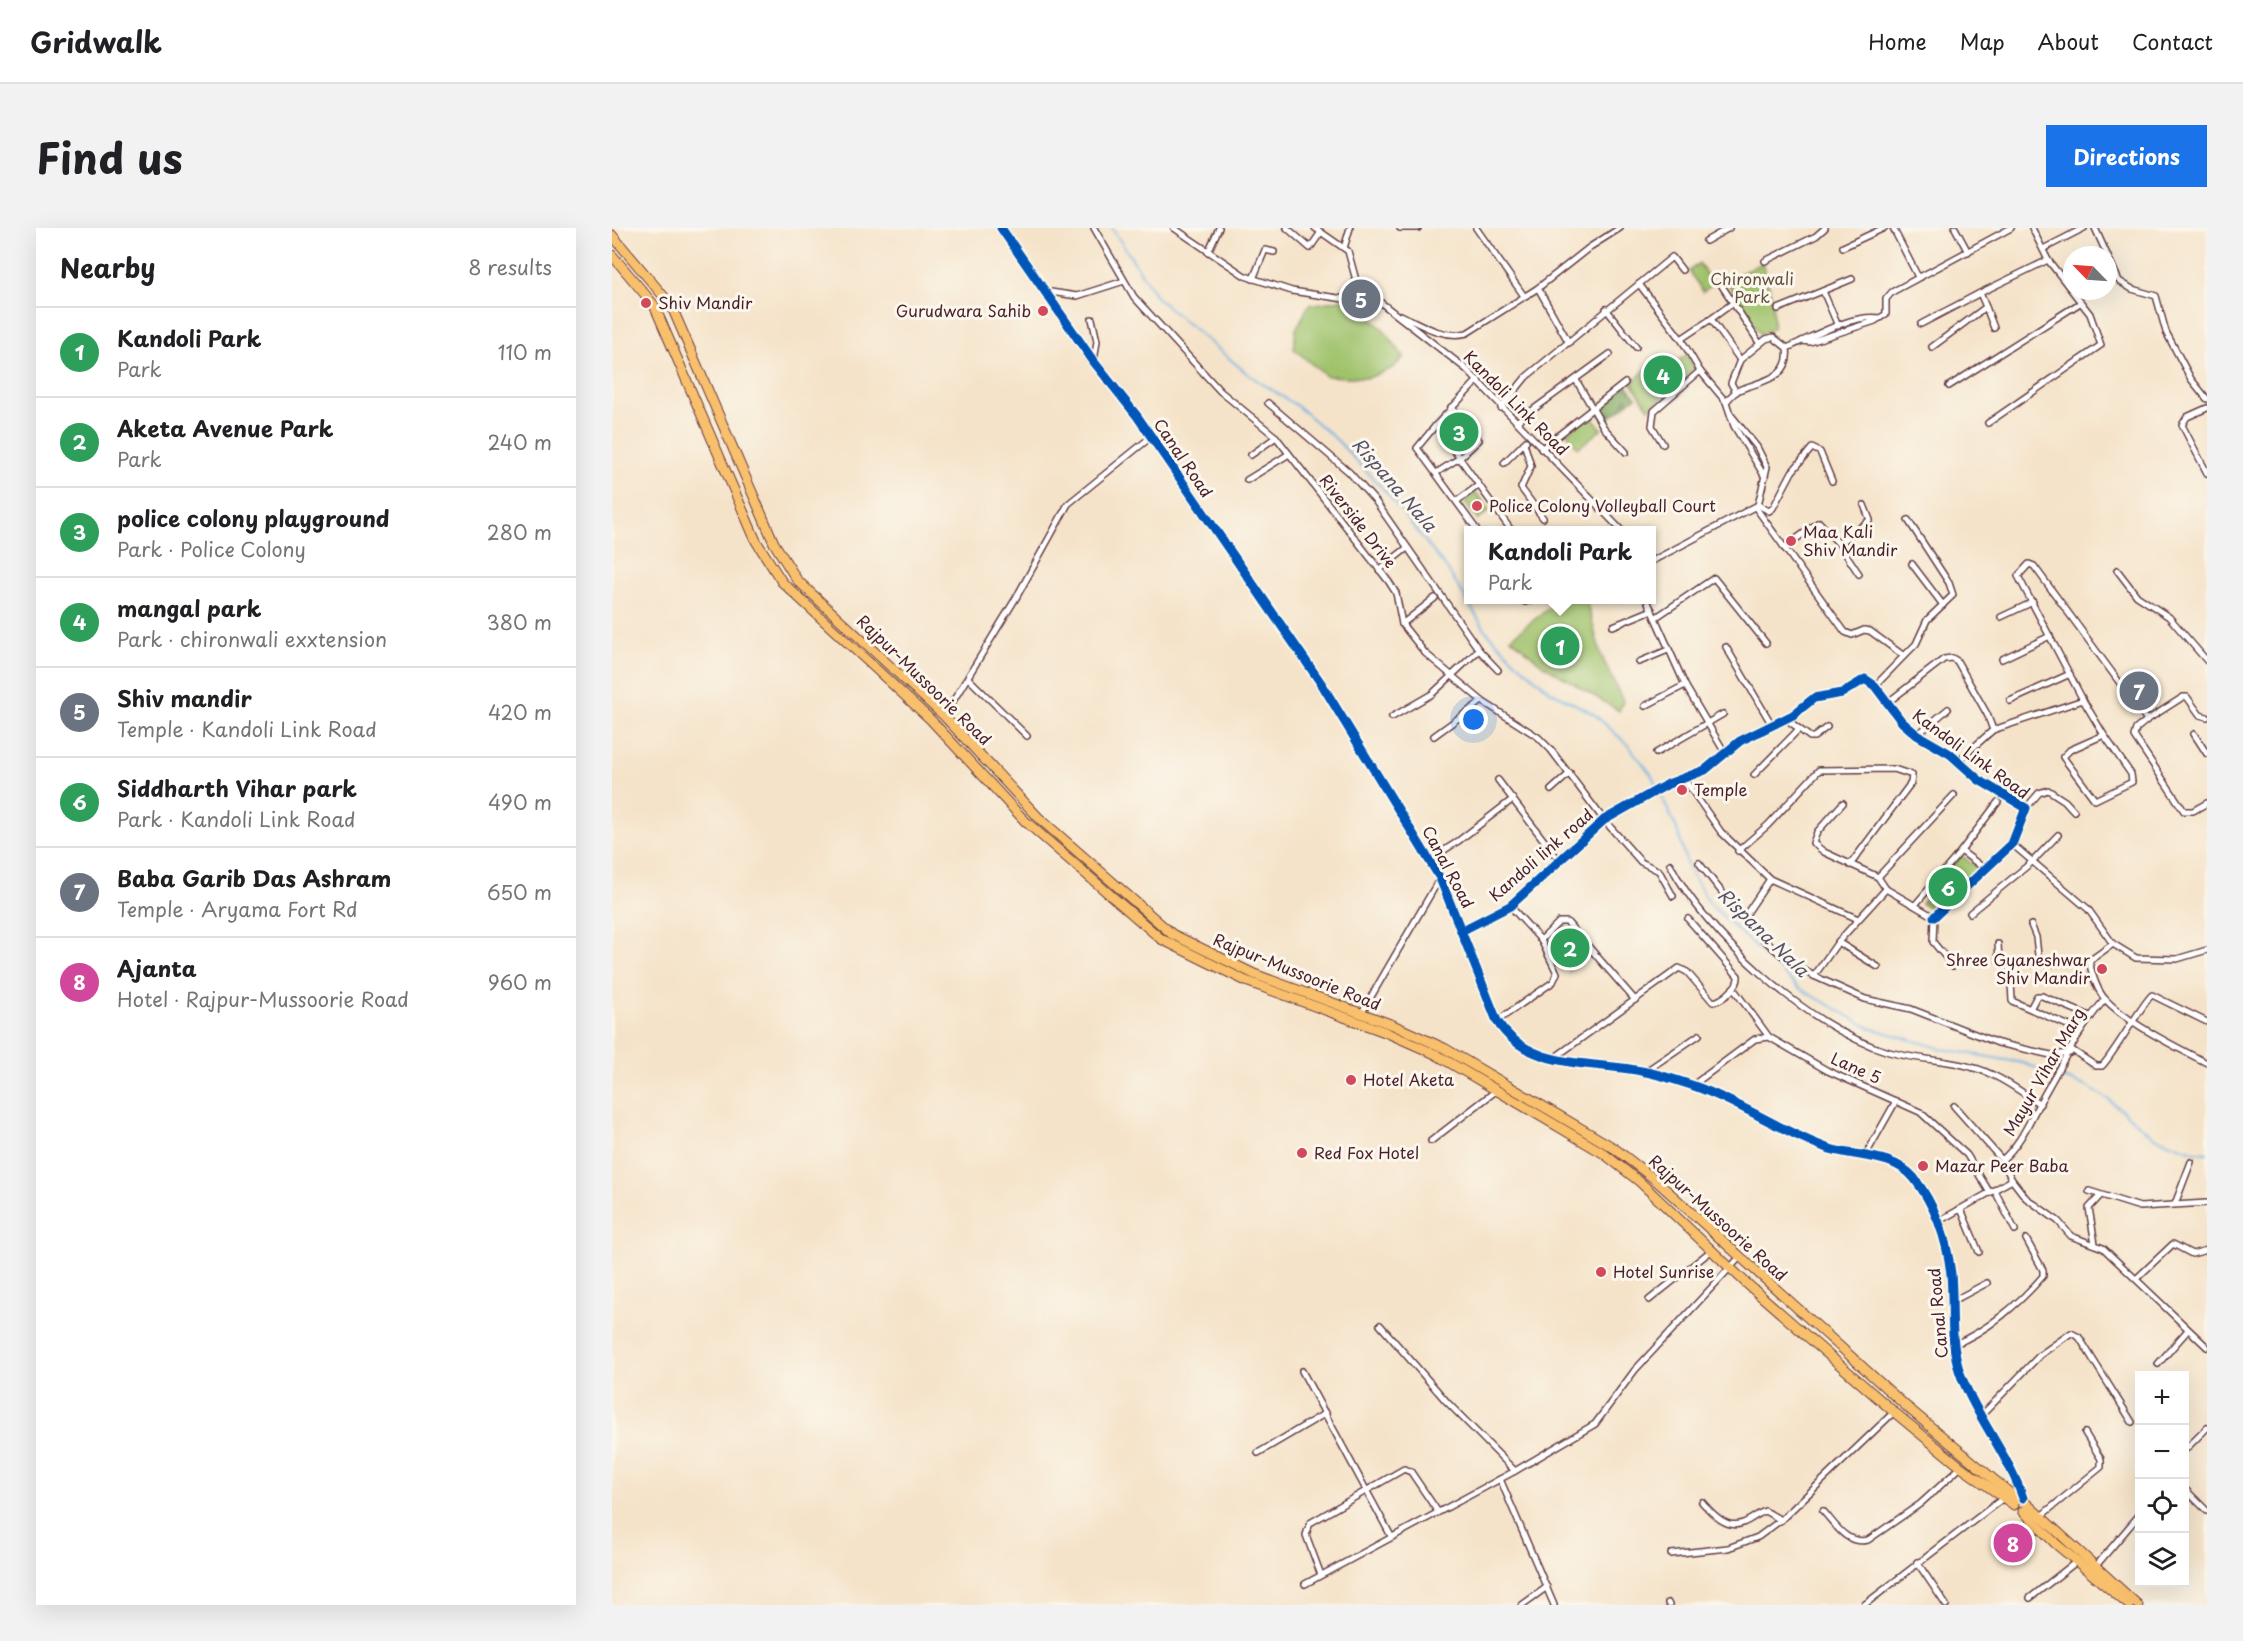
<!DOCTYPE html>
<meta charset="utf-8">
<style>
:root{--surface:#fff;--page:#f2f2f2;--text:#202124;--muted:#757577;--line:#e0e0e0;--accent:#1a73e8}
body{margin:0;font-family:"Playpen Sans",sans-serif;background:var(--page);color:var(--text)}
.controls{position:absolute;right:18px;bottom:18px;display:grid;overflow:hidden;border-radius:0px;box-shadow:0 6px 24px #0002}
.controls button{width:54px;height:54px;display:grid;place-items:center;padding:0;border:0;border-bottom:2px solid var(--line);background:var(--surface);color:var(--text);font:30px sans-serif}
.compass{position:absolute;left:1451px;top:18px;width:54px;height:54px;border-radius:50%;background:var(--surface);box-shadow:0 6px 24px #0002;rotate:295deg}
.you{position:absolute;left:862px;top:492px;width:21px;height:21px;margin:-15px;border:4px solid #fff;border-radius:50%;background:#1a73e8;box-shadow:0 0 0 9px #1a73e833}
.badge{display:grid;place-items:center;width:39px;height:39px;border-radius:50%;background:var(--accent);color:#fff;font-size:20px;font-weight:700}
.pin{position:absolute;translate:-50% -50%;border:3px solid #fff;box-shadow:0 2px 6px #0006}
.popup{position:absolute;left:852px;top:298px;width:192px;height:78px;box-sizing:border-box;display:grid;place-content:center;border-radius:0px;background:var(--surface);filter:drop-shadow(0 2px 4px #0005);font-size:20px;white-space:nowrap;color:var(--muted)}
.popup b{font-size:22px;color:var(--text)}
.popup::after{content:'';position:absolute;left:50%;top:100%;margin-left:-12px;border:12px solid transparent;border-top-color:var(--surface)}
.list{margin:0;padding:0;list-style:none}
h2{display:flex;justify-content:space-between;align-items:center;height:78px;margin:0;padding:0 24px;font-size:26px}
h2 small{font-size:20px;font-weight:400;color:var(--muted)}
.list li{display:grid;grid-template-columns:39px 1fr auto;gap:18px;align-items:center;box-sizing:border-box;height:90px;padding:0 24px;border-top:2px solid var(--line)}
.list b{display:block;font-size:22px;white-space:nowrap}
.list p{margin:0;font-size:20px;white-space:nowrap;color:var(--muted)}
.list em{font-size:20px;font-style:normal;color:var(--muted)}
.icon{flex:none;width:33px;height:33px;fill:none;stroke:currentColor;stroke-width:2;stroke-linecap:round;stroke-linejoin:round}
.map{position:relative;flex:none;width:1595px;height:1377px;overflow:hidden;border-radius:0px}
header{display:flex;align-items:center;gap:36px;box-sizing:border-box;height:84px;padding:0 30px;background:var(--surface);border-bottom:2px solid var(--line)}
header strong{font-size:28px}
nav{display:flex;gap:33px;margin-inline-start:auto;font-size:21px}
.intro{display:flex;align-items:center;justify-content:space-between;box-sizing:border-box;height:144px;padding:0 36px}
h1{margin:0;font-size:42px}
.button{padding:15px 27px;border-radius:0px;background:var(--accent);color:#fff;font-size:21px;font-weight:700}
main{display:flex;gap:36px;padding:0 36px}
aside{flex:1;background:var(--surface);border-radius:0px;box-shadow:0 6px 24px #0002}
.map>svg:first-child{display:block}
.forest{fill:url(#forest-firs);stroke:#646445;stroke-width:1.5}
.green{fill:#9fc26b;stroke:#74704b;stroke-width:1.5}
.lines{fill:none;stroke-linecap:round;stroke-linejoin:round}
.stream{stroke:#6cb0e1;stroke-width:2}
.street-casing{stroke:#643c43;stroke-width:8}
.secondary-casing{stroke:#643c43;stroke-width:10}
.primary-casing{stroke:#643c43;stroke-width:11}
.street{stroke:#fff;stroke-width:5}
.secondary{stroke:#fce5c4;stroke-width:8}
.primary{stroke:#f8bf6c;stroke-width:9}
.cycleway-casing{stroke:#fbf7ec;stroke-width:13}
.cycleway{stroke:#0057b8;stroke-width:9}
.poi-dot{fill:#d1495b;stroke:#fbf7ec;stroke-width:2}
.labels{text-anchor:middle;stroke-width:6;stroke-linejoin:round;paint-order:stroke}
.park-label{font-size:16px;fill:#64503e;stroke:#fbf7ec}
.poi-label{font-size:16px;fill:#4a1f2b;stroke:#fbf7ec;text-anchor:start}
.street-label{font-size:16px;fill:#4a1f2b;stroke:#fbf7ec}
.water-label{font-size:18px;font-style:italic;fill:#56526b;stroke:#fbf7ec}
</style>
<header>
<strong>Gridwalk</strong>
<nav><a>Home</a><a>Map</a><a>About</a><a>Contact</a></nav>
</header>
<div class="intro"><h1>Find us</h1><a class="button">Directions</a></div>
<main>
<aside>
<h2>Nearby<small>8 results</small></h2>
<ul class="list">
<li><span class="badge" style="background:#2e9e5b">1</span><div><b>Kandoli Park</b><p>Park</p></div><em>110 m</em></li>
<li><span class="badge" style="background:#2e9e5b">2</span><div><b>Aketa Avenue Park</b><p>Park</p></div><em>240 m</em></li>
<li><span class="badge" style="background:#2e9e5b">3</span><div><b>police colony playground</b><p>Park · Police Colony</p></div><em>280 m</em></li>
<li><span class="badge" style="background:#2e9e5b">4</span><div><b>mangal park</b><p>Park · chironwali exxtension</p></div><em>380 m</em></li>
<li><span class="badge" style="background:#6b7280">5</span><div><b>Shiv mandir</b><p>Temple · Kandoli Link Road</p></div><em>420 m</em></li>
<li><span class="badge" style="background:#2e9e5b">6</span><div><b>Siddharth Vihar park</b><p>Park · Kandoli Link Road</p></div><em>490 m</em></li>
<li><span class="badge" style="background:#6b7280">7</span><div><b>Baba Garib Das Ashram</b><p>Temple · Aryama Fort Rd</p></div><em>650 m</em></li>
<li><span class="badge" style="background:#d1479c">8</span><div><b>Ajanta</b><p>Hotel · Rajpur-Mussoorie Road</p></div><em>960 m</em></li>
</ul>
</aside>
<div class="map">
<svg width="1595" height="1377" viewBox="0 0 1595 1377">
<defs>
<pattern id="forest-firs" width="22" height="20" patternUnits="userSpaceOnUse" patternTransform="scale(1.5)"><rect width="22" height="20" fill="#7fa85f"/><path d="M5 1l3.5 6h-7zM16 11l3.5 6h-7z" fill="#6a884f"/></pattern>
</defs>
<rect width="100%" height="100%" fill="#fbf7ec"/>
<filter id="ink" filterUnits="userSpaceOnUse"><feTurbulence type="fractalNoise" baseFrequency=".0167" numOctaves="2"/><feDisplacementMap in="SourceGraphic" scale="12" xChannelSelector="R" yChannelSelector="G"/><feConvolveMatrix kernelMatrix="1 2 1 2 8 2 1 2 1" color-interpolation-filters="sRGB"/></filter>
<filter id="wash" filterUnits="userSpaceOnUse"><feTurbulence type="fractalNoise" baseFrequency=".008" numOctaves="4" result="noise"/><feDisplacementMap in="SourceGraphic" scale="24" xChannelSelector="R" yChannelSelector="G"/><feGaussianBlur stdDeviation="1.35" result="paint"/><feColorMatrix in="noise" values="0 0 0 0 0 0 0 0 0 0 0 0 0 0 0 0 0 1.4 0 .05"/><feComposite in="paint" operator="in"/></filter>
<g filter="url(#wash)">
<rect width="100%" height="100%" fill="#f5e3c9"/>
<polygon class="forest" points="1015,157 1024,169 993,193 984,182"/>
<g class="green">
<polygon points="1087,35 1101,56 1091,64 1077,43"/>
<path d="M1150 35C1157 57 1163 76 1161 100L1149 107 1114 52Z"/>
<polygon points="735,71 771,101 792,129 781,140 756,150 714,148 682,121 684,101 697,77"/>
<polygon points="1048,127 1057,139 1074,127 1083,140 1037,181 1020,155"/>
<polygon points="843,187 865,210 849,224 831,198"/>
<polygon points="978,187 990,201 966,220 955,205"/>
<polygon points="864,265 878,282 866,292 852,274"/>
<polygon points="947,372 974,372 989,427 1011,473 1007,483 931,437 899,410"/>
<polygon points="1349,627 1368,642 1321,683 1309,675"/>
<polygon points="953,697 980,726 957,743 937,714"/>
</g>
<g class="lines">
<polyline class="stream" points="500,0 546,71 637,147 685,178 725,212 774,264 835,341 874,403 902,432 938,463 982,486 1016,517 1039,546 1065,601 1076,640 1098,676 1187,760 1258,800 1331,821 1411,835 1473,858 1496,871 1542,909 1584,924 1595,925"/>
</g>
</g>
<g filter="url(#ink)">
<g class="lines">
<defs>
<g id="street">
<polyline points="482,0 522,69 608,163 664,209 777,354 784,365 790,396 813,425 870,473 926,509 939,522 992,592 1029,634 1047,643 1061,668"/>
<polyline points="562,0 633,48 680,63 732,71 737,69 745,56"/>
<polyline points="675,0 698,20 709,4"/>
<polyline points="703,0 736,23 745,56 854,141 1009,302"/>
<polyline points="788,0 806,0"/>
<polyline points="864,0 912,68"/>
<polyline points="1281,0 1305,47 1309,49"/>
<polyline points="1343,0 1356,24"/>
<polyline points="1483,0 1507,53 1520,61 1544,68 1554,104 1579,151 1595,171"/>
<polyline points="1094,13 1117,0"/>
<polyline points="1231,19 1272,0"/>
<polyline points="732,20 738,0"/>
<polyline points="1431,21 1472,0"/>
<polyline points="596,24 607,0"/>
<polyline points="1153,33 1204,8 1213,0"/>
<polyline points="641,51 653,22 662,24"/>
<polyline points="1027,56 1069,111 1088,143"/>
<polyline points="1110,58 1148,116"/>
<polyline points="926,60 957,115"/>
<polyline points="432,63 465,68 512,53"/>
<polyline points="1211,63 1226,98"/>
<polyline points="1374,79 1382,100"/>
<polyline points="994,81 1024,119"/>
<polyline points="1166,81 1240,51"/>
<path d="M789 87C810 97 831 111 855 105L926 60 978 19 1008 0"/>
<polyline points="480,91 485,113 482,134"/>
<polyline points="1099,91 1121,75"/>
<polyline points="1309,96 1368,65"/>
<polyline points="1069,111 1099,91 1128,132 1154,111 1161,109 1175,120"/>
<polyline points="1190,113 1198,114 1263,93 1274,86 1274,71 1280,64 1399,0"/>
<polyline points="1320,119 1374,79 1368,65 1436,32"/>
<polyline points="866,152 824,197 899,302"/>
<polyline points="964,152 992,200 1014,224"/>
<polyline points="1337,158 1468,75"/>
<polyline points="1124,164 1119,155 1128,132"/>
<polyline points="656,175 737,244 764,274 867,422"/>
<polyline points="889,180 914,149 1060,29 1070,42"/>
<polyline points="1595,180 1575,189 1570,197 1595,245"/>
<polyline points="904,194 998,126"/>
<polyline points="1376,195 1489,117 1478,86 1436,32 1420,0"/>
<polyline points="824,197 805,220 865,302"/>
<polyline points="912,215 919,238 909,260 931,290"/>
<polyline points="1051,216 1040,198 1042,183 1088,143 1114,174"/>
<polyline points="929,221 1013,155"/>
<polyline points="639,227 664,209"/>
<polyline points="892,235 914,213"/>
<polyline points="824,245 849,229 867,212 839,179"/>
<path d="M1153 249 1122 198 1114 174C1119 168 1124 162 1132 160 1154 152 1179 149 1175 120 1201 109 1238 86 1268 90"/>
<polyline points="635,252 677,226"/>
<polyline points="845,273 867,257"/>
<polyline points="1146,277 1157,283 1161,280 1180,244 1200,220 1208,224 1220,253"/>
<polyline points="1144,280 1233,404 1240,407 1252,402 1258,403 1292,428 1263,458"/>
<polyline points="1227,316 1258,292 1252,277"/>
<polyline points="1172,320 1207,294 1227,316 1247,346"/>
<polyline points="1040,333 1146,277 1155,239 1145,219 1119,187"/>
<polyline points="1300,336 1331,377"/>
<polyline points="767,342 795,320"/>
<polyline points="1505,342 1525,368 1557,389 1595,433"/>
<polyline points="909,372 913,374 919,372"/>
<polyline points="1035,372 1073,457 1113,525"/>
<polyline points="1389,389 1421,374"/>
<polyline points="1043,390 1102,350 1154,415"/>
<polyline points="790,396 823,370"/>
<polyline points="1001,398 1040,382"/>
<polyline points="1114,419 1160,497"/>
<polyline points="1292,428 1304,416 1315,392 1341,367 1337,355 1296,292"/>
<polyline points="1390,431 1438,408"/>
<polyline points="1027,434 1056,422"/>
<polyline points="356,450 415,508"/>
<polyline points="1471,472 1406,348 1417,336 1422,338 1535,492 1571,469 1575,469 1588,487 1595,489"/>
<polyline points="1398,473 1458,446"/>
<polyline points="1275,475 1332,431 1340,430 1345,433 1375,486 1381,502"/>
<polyline points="1033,478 1073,457"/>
<polyline points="332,488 404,370 456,276 539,209"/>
<polyline points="780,489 820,466 867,422 886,442"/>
<polyline points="1174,491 1198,509 1202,509 1215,499"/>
<polyline points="1535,492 1524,501 1522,508 1572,583 1581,583 1595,575"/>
<polyline points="1582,506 1595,526"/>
<polyline points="1305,507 1336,481"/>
<polyline points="822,508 870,473"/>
<polyline points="1044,525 1111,486"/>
<polyline points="1346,533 1381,502 1471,472 1492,507 1458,522 1451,529 1483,572 1520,554 1519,546 1492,507"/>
<polyline points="1142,547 1187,501"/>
<polyline points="1072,551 1109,604 1158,651 1246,691"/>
<polyline points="886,552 946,631"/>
<polyline points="939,562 958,545"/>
<polyline points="1414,580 1427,565 1436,562 1453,573 1462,583"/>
<polyline points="1400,616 1476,681 1501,716 1524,730 1565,731 1595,722"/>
<polyline points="1126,623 1156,597 1207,542 1282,541 1300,547 1299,555 1238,637"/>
<polyline points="1349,623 1386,574"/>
<polyline points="817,632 845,614 901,571"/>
<path d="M1087 635C1121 678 1152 722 1202 748L1226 714 1274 661 1266 649 1212 624 1201 615 1205 604 1231 575"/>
<path d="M1058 636C1093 706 1199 801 1274 823 1302 832 1332 831 1359 839 1384 845 1406 862 1428 876"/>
<polyline points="1266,649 1342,567"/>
<polyline points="1274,661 1322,689 1321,714 1341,738"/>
<polyline points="1303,677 1349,623 1373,641"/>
<polyline points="1358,685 1420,634 1446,607"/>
<polyline points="1131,691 1158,651"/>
<polyline points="1419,697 1424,709 1427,736 1477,733"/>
<polyline points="851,702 898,678 992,592 1056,556 1093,542 1128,513 1181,487 1202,470 1230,465 1253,451 1263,458 1290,494 1305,507 1338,526 1367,552 1414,580 1400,616 1322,689"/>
<polyline points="929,712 947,694 955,694 1023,772"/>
<polyline points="1226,714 1266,739"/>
<polyline points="1386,716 1387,733 1427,736"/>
<path d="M1501 716 1477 733C1480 746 1484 761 1493 771 1515 795 1566 820 1595 835"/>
<polyline points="1398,735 1400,773 1469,803"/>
<polyline points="1202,748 1253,771 1299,781 1386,815 1439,827 1458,825"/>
<polyline points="1121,760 1157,809"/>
<path d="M1493 771C1467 801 1448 839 1428 874 1416 896 1409 915 1390 932L1400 952 1414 970 1446 993 1459 1008 1491 1020 1595 1119"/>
<polyline points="1419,779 1425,768 1430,768 1478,788"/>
<polyline points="749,786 828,650"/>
<polyline points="885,793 941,754 945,745 929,712 898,678"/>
<path d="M1460 822 1484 838H1490C1501 827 1534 770 1540 767L1595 794"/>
<path d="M942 830 1067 740 1075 744 1101 774C1112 772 1127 758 1126 748L1076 691"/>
<polyline points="1034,843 1087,807"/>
<polyline points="1081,857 1143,811 1157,809 1216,843 1308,884 1355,927 1378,965"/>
<polyline points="1342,878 1390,932"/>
<polyline points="819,913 885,862"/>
<polyline points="1253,928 1284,873"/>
<polyline points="1383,963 1403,1002"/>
<polyline points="1477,963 1528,979 1595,975"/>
<polyline points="1563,976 1579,934"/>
<polyline points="1349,981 1367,1024"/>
<polyline points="1327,993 1400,952"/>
<polyline points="1483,1016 1477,980 1488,968"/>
<polyline points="1524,1051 1561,1016 1580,1026 1595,1022"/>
<polyline points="1037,1072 1100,1022"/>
<polyline points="1339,1074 1375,1055"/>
<polyline points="768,1097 835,1174 903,1243"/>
<path d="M1341 1117C1374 1104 1408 1075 1431 1048V1042L1414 1011"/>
<polyline points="1546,1136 1576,1102"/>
<polyline points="690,1143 779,1308"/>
<polyline points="1367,1190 1428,1127 1459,1105 1467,1109 1520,1194"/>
<polyline points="1572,1223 1595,1200"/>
<polyline points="646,1225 714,1185"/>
<polyline points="888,1251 942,1377"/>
<polyline points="1572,1260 1595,1283"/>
<path d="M1090 1274C1100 1285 1114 1302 1131 1295 1139 1292 1145 1286 1153 1283L1169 1292"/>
<path d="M1211 1283C1224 1297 1234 1317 1256 1312L1308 1276 1349 1239"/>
<polyline points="1429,1288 1489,1239 1489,1231 1473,1205"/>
<polyline points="1059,1326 1116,1320 1146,1309 1169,1292 1282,1184"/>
<polyline points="1305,1334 1334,1377"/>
<polyline points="1483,1339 1528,1286"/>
<polyline points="709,1347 694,1307 698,1295 792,1241 799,1244 826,1284"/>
<polyline points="693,1356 903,1243 983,1196 1023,1142 1128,1029"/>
<polyline points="1418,1370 1464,1334"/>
<polyline points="1056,1375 1057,1377"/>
<polyline points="910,1377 935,1359"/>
<polyline points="1252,1377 1390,1271"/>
</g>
<path id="secondary" d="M389 0 482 134 525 188 709 455 828 650 885 793C917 844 984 832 1034 844 1050 847 1067 853 1082 858 1129 874 1171 905 1218 921 1245 929 1282 926 1302 950 1323 977 1335 1012 1339 1046 1342 1080 1337 1112 1348 1145 1364 1189 1396 1226 1411 1270"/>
<g id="primary">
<polyline points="0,7 59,77 162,315 185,352 332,488 427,590 560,706 642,746 781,797 832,820 1002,920 1041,950 1295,1179 1405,1271"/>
<polyline points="0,27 42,77 144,313 170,354 318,491 413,593 549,711 634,753 773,804 823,826 991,925 1028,954 1133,1054 1282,1184 1349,1239 1402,1277"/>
<polyline points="1415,1276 1526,1377"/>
<polyline points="1411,1283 1444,1316 1517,1377"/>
</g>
</defs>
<use href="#street" class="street-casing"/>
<use href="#secondary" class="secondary-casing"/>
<use href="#primary" class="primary-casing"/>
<use href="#street" class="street"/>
<use href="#secondary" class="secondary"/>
<use href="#primary" class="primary"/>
<defs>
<g id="cycleway">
<path d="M389 0 482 134 525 188 709 455 828 650 885 793C917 844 984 832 1034 844 1050 847 1067 853 1082 858 1129 874 1171 905 1218 921 1245 929 1282 926 1302 950 1323 977 1335 1012 1339 1046 1342 1080 1337 1112 1348 1145 1364 1189 1396 1226 1411 1270"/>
<polyline points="851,702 898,678 992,592 1056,556 1093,542 1128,513 1181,487 1202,470 1230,465 1253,451 1263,458 1290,494 1305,507 1338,526 1367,552 1414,580 1400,616 1322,689"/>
</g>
</defs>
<use href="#cycleway" class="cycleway-casing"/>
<use href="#cycleway" class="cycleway"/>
</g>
</g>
<g class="poi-dot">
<circle cx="34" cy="75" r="6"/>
<circle cx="431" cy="83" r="6"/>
<circle cx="865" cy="278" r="6"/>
<circle cx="1179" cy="313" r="6"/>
<circle cx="1070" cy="562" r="6"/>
<circle cx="1490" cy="741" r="6"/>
<circle cx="739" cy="852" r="6"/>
<circle cx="690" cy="925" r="6"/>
<circle cx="1311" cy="938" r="6"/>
<circle cx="989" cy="1044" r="6"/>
</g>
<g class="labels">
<g class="park-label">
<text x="1140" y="57">Chironwali<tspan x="1140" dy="18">Park</tspan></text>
</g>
<g class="poi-label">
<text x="46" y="81">Shiv Mandir</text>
<text x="419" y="89" text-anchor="end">Gurudwara Sahib</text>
<text x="877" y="284">Police Colony Volleyball Court</text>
<text x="1191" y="310">Maa Kali<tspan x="1191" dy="18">Shiv Mandir</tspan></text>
<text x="1082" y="568">Temple</text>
<text x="1478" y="738" text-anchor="end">Shree Gyaneshwar<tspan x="1478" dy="18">Shiv Mandir</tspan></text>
<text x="751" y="858">Hotel Aketa</text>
<text x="702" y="931">Red Fox Hotel</text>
<text x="1323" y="944">Mazar Peer Baba</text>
<text x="1001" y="1050">Hotel Sunrise</text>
</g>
<g class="street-label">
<text transform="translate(904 175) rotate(45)" y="6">Kandoli Link Road</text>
<text transform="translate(571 230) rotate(56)" y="6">Canal Road</text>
<text transform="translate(746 293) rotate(52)" y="6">Riverside Drive</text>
<text transform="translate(312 452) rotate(44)" y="6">Rajpur-Mussoorie Road</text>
<text transform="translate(1359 526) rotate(36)" y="6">Kandoli Link Road</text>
<text transform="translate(929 627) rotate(-41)" y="6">Kandoli link road</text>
<text transform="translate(836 639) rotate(62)" y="6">Canal Road</text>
<text transform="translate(685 744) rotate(22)" y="6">Rajpur-Mussoorie Road</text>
<text transform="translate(1244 840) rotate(24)" y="6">Lane 5</text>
<text transform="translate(1432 844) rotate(-60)" y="6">Mayur Vihar Marg</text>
<text transform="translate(1106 990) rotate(42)" y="6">Rajpur-Mussoorie Road</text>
<text transform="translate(1326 1085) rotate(-95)" y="6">Canal Road</text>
</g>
<g class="water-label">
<text transform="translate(782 257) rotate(49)" y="6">Rispana Nala</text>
<text transform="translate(1151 705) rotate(44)" y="6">Rispana Nala</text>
</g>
</g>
</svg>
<div class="controls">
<button>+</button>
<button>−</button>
<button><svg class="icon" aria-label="locate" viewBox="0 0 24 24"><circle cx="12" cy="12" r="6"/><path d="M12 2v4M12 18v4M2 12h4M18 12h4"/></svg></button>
<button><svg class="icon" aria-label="layers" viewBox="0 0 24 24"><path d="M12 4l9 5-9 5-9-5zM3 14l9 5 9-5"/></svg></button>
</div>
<svg class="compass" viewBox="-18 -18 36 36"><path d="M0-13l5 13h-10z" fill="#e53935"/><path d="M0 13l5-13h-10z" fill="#757577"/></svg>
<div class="you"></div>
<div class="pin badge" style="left:948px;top:418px;background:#2e9e5b">1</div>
<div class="popup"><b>Kandoli Park</b>Park</div>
<div class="pin badge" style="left:958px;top:720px;background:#2e9e5b">2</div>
<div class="pin badge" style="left:847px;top:204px;background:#2e9e5b">3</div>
<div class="pin badge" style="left:1051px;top:147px;background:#2e9e5b">4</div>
<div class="pin badge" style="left:749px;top:71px;background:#6b7280">5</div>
<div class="pin badge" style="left:1336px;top:659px;background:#2e9e5b">6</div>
<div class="pin badge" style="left:1527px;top:463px;background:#6b7280">7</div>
<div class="pin badge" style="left:1401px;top:1315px;background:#d1479c">8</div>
</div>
</main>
